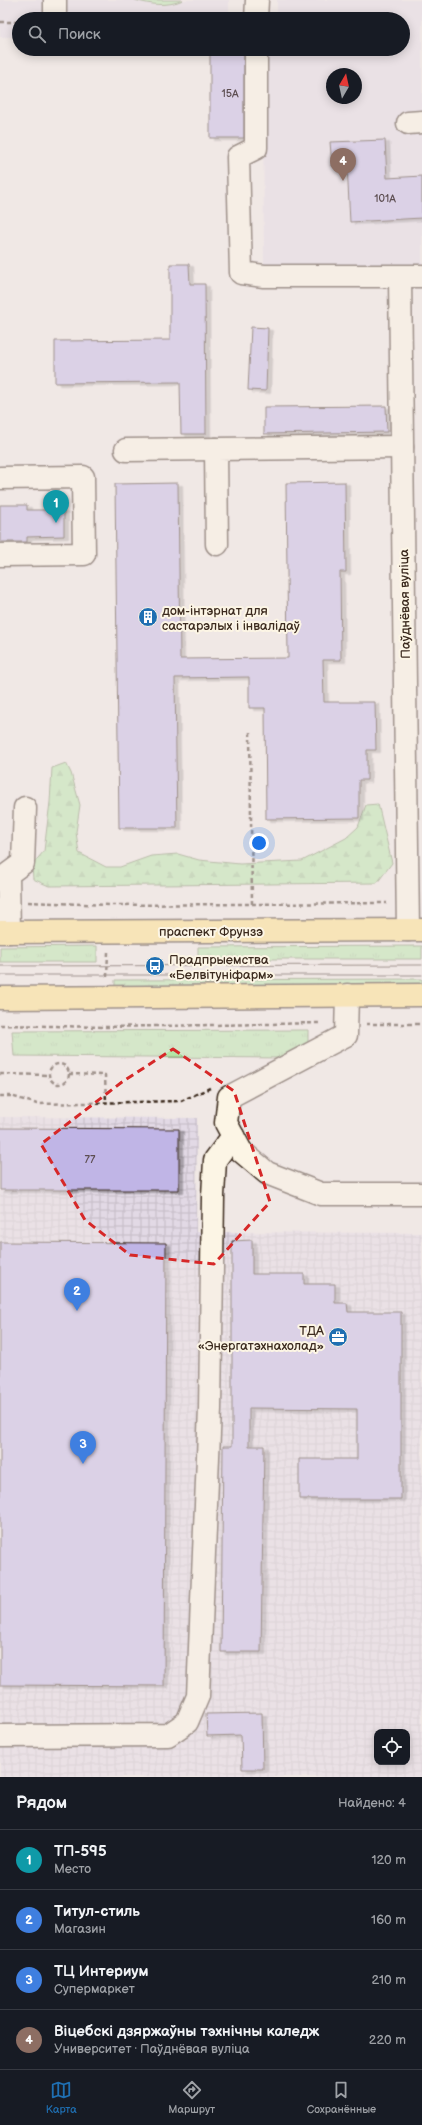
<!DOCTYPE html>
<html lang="ru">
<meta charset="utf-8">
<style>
:root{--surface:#171b24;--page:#242831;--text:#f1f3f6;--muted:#9ea1a6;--line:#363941;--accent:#1f6fb2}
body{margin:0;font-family:"Balsamiq Sans",sans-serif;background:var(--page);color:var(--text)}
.controls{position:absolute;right:12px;bottom:12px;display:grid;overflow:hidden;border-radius:8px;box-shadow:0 2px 10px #0003}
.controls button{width:36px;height:36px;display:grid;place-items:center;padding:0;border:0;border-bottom:1px solid var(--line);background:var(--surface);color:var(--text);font:20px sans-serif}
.compass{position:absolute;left:326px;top:68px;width:36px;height:36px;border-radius:50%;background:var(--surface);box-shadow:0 2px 10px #0003;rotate:9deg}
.you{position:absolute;left:259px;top:843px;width:14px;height:14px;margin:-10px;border:3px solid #fff;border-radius:50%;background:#1a73e8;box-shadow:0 0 0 6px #1a73e833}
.badge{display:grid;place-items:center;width:26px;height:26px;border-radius:50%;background:var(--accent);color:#fff;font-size:13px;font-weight:700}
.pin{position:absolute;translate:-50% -33px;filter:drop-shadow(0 1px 2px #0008)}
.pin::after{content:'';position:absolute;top:21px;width:14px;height:12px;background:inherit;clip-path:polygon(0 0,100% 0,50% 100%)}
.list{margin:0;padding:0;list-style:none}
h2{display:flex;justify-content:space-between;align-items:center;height:52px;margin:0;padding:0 16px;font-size:17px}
h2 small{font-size:13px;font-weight:400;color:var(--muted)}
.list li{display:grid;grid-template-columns:26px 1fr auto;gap:12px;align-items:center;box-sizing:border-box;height:60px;padding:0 16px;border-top:1px solid var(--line)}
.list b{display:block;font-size:15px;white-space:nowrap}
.list p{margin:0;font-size:13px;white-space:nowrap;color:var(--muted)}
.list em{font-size:13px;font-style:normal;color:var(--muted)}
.icon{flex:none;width:22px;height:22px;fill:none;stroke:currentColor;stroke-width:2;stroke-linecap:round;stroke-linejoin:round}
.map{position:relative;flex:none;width:422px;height:1777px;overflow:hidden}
.search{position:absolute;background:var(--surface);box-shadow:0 2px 10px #0003;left:12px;right:12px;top:12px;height:44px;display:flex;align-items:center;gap:10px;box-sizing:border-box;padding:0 14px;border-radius:22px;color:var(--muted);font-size:15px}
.sheet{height:292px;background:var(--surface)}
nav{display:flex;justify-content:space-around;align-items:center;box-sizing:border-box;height:56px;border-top:1px solid var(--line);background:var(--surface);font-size:11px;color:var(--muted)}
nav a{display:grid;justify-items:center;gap:2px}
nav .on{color:var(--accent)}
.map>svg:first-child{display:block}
.built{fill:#e2d9e5;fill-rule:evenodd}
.industrial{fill:url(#industrial-grid);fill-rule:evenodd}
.grass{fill:url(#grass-tufts);stroke:#788862}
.forest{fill:url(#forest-firs);stroke:#788862}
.pitch{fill:#b4e6a7;stroke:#788862}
.building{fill:#c0b5e6;stroke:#3b2a1e;filter:url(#shadow)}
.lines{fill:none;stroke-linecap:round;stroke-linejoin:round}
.minor-casing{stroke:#3b2a1e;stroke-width:25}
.major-casing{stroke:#3b2a1e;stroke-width:25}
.path{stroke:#3b2a1e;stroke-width:2.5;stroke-dasharray:4 3;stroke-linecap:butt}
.minor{stroke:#fcf5e5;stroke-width:22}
.major{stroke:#ffdf80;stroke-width:22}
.tram{stroke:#3b2a1e;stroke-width:1}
.marked{fill:none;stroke:#d62828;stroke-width:3;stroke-dasharray:8 5;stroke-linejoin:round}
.labels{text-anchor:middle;stroke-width:4;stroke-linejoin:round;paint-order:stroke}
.number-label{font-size:11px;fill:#5c4d50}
.street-label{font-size:13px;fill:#3b2a1e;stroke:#fcf5e5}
.poi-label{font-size:13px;fill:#3b2a1e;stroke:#fcf5e5;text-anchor:start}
</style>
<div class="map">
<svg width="422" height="1777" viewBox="0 0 422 1777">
<defs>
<pattern id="industrial-grid" width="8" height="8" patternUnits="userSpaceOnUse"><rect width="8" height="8" fill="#e2d9e5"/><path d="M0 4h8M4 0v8" fill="none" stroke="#c3bac4"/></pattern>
<pattern id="grass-tufts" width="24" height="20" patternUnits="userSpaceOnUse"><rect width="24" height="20" fill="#b4e6a7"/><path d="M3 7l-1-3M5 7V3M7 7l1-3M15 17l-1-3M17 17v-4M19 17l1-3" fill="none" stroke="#9cc58f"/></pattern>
<pattern id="forest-firs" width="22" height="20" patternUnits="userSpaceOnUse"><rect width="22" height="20" fill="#b4e6a7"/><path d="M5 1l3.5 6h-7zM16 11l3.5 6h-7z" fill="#9cc58f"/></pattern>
<filter id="shadow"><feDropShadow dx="4.5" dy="2.5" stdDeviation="0" flood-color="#0004"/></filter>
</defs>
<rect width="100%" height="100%" fill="#f0e8e5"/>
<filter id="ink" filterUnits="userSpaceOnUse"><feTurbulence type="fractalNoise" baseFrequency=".025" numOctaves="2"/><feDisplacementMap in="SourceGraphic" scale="8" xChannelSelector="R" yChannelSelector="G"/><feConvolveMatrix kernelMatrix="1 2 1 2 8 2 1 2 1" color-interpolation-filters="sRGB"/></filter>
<g filter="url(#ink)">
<g class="built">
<polygon points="0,0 229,0 229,16 206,16 205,19 19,19 19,37 0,37"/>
<path d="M277 0H422V265L264 264 263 49H403V19H277ZM332 74H356V98H332Z"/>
</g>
<path class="industrial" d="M0 1117 197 1118 196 1232 422 1233V1777H0ZM377 1732H407V1762H377Z"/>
<g class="grass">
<polygon points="97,946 97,962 0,962 0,947"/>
<polygon points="422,946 422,959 198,959 198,947"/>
<polygon points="422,979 422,989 115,990 115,980"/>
<polygon points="308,1030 308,1043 286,1058 14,1056 12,1031"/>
</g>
<polygon class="forest" points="66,763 71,773 80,805 76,832 79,853 106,867 120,867 151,856 178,854 199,860 240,864 302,861 346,838 358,827 366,805 378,804 392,863 377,883 49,886 33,879 32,865 44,851 50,802 52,768"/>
<path class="pitch" d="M135 0H183C167 7 151 5 135 0Z"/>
<g class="building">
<rect x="210" y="49" width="34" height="89"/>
<polygon points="385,140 387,178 422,176 422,218 350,222 347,165 332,166 330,142"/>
<polygon points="170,264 189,264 190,284 205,284 206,434 181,434 180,382 55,383 55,341 170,340"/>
<polygon points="251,327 268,328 266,391 248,390"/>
<polygon points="386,406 387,432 264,434 264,407"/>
<polygon points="345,482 346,572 340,572 341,660 323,660 324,702 375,702 376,750 367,750 367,780 359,780 359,818 266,819 265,708 249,708 249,677 175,678 177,828 119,828 115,484 178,483 180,659 288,658 286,483"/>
<polygon points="0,505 27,505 27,510 64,510 64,536 27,537 27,542 0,542"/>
<polygon points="0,1128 179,1129 179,1190 0,1190"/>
<polygon points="252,1240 252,1274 304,1274 304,1284 335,1284 335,1303 347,1303 348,1312 401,1312 401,1499 299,1499 299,1459 357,1459 357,1409 249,1408 249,1446 264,1446 261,1652 221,1652 223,1446 232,1446 232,1241"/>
<polygon points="0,1242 166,1243 164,1686 0,1685"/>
<polygon points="262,1713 263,1769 242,1769 241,1735 207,1736 206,1714"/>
</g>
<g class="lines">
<defs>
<g id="minor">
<polyline points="55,0 55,19"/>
<polyline points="256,19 257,0"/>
<polyline points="256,49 256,148 238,157 241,273 264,276 422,276"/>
<polyline points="408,123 422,122"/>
<polyline points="400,277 408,930"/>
<polyline points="126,450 216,449"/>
<polyline points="0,478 83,477 84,554 0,555"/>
<polyline points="217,544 216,449 402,447"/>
<polyline points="9,932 8,874 23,863 25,808"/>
<polyline points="347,995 346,1035 229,1097 226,1123 241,1151 267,1173 321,1194 422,1194"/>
<polyline points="0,1736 168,1735 187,1722 198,1696 210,1409 213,1196 215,1160 233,1136"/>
</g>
<g id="major">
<polyline points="0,932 422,930"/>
<polyline points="0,998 422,995"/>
</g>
</defs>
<use href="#minor" class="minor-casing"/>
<use href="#major" class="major-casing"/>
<g class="path">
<polyline points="0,22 19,22"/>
<polyline points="250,732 252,904"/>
<polyline points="28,902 109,905 387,903"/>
<polyline points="107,977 108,952"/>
<polyline points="366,1024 422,1024"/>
<polyline points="0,1025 105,1027 321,1023"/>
<circle cx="59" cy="1074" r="10"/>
<polyline points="0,1074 49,1075"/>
<polyline points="69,1074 105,1075 106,1103"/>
<polyline points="0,1096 11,1096 37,1104 181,1101 210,1088"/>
</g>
<use href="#minor" class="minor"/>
<use href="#major" class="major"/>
<g class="tram">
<polyline points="0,966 422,965"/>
<polyline points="0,975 422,975"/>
</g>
</g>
</g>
<path d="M0 0H422V1777H0ZM173 1049 234 1091 270 1202 214 1264 130 1255 85 1220 41 1144 122 1082Z" fill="#f0e8e5" fill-opacity=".55" fill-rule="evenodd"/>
<path class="marked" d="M173 1049 234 1091 270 1202 214 1264 130 1255 85 1220 41 1144 122 1082Z"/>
<defs>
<symbol id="building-disc" viewBox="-11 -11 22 22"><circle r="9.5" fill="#1f6fb2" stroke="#fcf5e5"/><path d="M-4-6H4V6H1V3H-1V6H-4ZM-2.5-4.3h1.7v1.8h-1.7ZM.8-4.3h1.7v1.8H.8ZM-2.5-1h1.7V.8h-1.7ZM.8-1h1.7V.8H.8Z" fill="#fff"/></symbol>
<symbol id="bus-disc" viewBox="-11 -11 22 22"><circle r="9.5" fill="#1f6fb2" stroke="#fcf5e5"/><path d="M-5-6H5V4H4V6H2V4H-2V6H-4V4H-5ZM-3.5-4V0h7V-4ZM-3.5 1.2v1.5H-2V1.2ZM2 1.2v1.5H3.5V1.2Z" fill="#fff"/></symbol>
<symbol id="office-disc" viewBox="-11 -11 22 22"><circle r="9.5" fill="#1f6fb2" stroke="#fcf5e5"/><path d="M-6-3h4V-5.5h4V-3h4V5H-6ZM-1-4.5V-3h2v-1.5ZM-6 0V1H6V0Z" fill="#fff"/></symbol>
</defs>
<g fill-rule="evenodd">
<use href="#building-disc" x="137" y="606" width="22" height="22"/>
<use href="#bus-disc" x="144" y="955" width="22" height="22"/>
<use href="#office-disc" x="327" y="1326" width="22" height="22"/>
</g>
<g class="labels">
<g class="number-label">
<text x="230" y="97">15А</text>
<text x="385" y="202">101А</text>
<text x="90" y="1163">77</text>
</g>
<g class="street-label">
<text transform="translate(404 604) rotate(-91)" y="5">Паўднёвая вуліца</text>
<text x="211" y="936">праспект Фрунзэ</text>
</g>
<g class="poi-label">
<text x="162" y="615">дом-інтэрнат для<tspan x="162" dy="15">састарэлых і інвалідаў</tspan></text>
<text x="169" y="964">Прадпрыемства<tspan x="169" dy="15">«Белвітуніфарм»</tspan></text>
<text x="324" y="1335" text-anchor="end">ТДА<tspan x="324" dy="15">«Энергатэхнахолад»</tspan></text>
</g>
</g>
</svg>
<div class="controls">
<button><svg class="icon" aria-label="locate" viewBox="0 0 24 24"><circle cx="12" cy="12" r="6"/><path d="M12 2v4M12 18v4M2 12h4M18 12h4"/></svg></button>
</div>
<svg class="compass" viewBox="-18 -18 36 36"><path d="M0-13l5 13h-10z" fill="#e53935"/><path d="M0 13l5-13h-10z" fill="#9ea1a6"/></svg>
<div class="you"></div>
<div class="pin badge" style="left:56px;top:523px;background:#0f9aa8">1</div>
<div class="pin badge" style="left:77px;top:1311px;background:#3f7fe0">2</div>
<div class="pin badge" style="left:83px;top:1464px;background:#3f7fe0">3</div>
<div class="pin badge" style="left:343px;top:181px;background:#8d6e63">4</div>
<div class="search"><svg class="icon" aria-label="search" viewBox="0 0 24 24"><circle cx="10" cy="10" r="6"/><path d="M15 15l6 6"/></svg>Поиск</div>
</div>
<section class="sheet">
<h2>Рядом<small>Найдено: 4</small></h2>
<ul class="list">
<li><span class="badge" style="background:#0f9aa8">1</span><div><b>ТП-595</b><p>Место</p></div><em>120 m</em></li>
<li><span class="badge" style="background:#3f7fe0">2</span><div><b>Титул-cтиль</b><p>Магазин</p></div><em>160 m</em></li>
<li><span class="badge" style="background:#3f7fe0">3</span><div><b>ТЦ Интериум</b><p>Супермаркет</p></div><em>210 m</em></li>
<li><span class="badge" style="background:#8d6e63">4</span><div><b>Віцебскі дзяржаўны тэхнічны каледж</b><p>Университет · Паўднёвая вуліца</p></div><em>220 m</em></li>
</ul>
</section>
<nav>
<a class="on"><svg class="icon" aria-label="map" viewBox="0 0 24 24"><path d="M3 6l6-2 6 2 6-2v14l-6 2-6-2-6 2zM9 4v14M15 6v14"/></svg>Карта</a>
<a><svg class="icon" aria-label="directions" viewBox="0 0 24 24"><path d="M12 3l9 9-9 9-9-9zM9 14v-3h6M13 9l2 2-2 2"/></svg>Маршрут</a>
<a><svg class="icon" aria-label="saved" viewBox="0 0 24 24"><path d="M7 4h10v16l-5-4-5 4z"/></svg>Сохранённые</a>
</nav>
